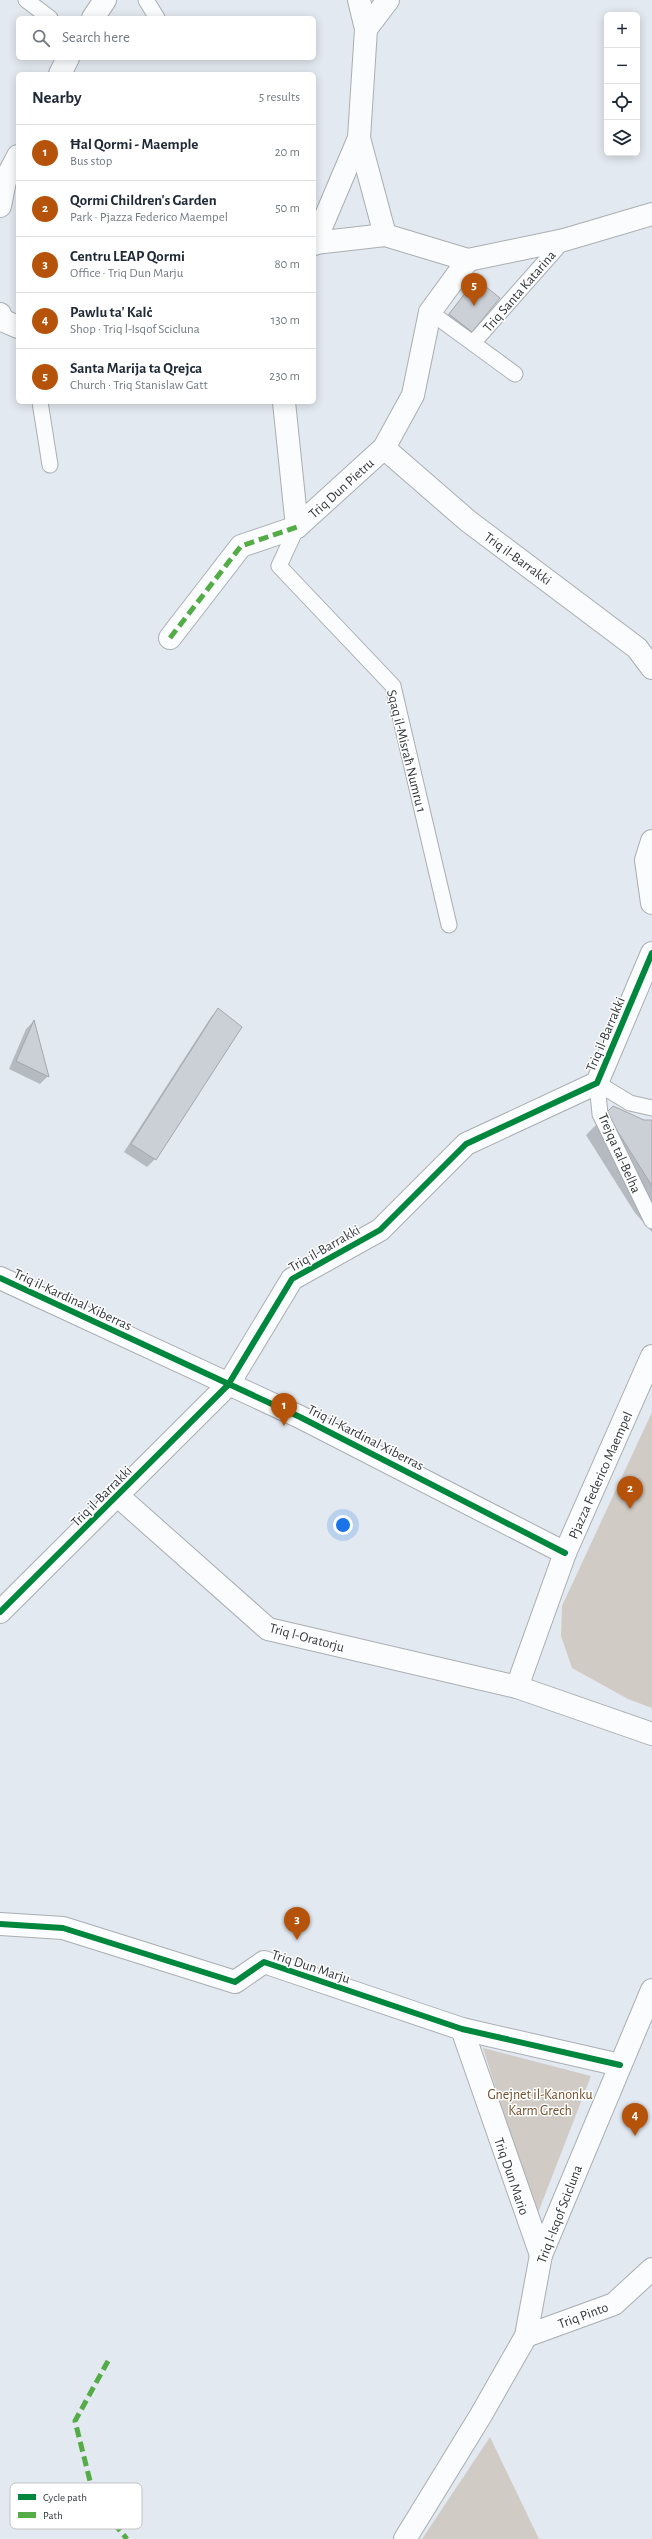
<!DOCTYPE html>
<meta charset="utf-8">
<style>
:root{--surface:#fff;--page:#f2f2f3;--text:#1f2937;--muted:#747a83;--line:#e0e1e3;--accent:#b45309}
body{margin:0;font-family:"Alegreya Sans",sans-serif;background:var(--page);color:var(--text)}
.controls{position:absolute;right:12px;top:12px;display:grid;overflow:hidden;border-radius:6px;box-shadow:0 2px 10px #0003}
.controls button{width:36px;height:36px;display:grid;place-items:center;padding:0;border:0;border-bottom:1px solid var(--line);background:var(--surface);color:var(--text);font:20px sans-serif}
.you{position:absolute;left:343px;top:1525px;width:14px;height:14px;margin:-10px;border:3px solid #fff;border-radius:50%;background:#1a73e8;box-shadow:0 0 0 6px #1a73e833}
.badge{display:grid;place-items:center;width:26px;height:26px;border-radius:50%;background:var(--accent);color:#fff;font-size:13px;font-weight:700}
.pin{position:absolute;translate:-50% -33px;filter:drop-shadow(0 1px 2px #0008)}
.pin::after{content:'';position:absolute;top:21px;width:14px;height:12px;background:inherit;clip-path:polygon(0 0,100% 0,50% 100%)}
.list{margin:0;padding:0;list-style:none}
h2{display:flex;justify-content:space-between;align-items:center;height:52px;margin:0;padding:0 16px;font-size:17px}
h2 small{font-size:13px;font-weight:400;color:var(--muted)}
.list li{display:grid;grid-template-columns:26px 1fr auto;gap:12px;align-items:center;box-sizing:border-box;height:56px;padding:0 16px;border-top:1px solid var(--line)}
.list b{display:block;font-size:15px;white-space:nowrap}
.list p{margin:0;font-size:13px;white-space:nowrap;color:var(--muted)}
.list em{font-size:13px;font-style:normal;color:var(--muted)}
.icon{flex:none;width:22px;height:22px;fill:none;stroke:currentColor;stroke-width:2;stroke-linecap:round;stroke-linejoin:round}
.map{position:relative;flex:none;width:652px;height:2539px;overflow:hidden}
.search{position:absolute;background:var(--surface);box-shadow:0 2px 10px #0003;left:16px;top:16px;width:300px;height:44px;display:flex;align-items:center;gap:10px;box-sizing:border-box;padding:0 14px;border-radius:6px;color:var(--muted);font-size:15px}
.panel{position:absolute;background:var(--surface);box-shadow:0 2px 10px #0003;left:16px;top:72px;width:300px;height:332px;border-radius:6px}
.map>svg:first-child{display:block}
.green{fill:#d1cbc6}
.shadow{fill:#0003}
.building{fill:#cbd0d6;stroke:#a3a7ac}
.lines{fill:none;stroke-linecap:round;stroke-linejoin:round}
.lane-casing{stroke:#a9aeb3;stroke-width:17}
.street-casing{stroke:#a9aeb3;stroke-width:24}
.lane{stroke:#fbfcfd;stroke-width:15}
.street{stroke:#fbfcfd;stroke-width:22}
.quiet{stroke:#54ac46;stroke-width:5;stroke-dasharray:10 5;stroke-linecap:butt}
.cycleway-casing{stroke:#fff;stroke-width:8}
.cycleway{stroke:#00873e;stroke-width:6}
.labels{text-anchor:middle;stroke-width:3;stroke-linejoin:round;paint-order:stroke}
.street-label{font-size:14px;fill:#34383d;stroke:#fff}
.park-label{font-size:14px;fill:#714e29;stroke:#fff}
.key{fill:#fff;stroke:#c2c3c5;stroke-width:1}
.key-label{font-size:11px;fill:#34383d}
</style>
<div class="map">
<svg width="652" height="2539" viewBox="0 0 652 2539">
<rect width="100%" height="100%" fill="#e3e9f0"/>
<g class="green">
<polygon points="652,1412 652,1708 628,1699 572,1668 561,1636 562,1606"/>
<polygon points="483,2048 591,2076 536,2218"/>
<polygon points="490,2437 539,2539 422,2539"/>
</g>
<g class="shadow">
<polygon points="476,281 498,298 464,339 442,322"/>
<polygon points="218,1010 155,1159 147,1167 124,1152 211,1017"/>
<polygon points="33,1022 48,1076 40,1084 9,1069 26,1029"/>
<polygon points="613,1108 644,1121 652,1121 652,1232 635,1213 586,1135"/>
</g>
<g class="building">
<polygon points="476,279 500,298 472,332 449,314"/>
<polygon points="218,1008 242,1027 156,1160 131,1144"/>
<polygon points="34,1020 49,1077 16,1061"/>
<polygon points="613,1106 644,1120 652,1120 652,1186 606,1113"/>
</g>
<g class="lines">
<defs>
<g id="lane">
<polyline points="26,0 50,18"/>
<polyline points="146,0 157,18"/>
<polyline points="430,312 515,374"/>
<polyline points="473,343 564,240"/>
<polyline points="40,402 50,465"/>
<polyline points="297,527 279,566 393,686 449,925"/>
<polyline points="597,1083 600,1114 652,1221"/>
<polyline points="597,1083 630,1103 652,1108"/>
</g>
<g id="street">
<polyline points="93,18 105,0"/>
<polyline points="366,29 388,0"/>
<polyline points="60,74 68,58"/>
<polyline points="359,138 385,235"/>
<polyline points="0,206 5,181 18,156"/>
<polyline points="315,243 385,235 468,260 564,240 652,214"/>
<polyline points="314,244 359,138 366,29 359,0"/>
<polyline points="0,314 2,320 18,327"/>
<polyline points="284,402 297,527"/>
<polyline points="384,448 468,521 637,648 652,668"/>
<polyline points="170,638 241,546 297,527 384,448 413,395 430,312 468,260"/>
<polyline points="652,841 646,860 652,903"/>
<polyline points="0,1278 300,1417 565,1553"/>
<polyline points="652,1356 565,1553 517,1687 652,1734"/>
<polyline points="118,1496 268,1629 517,1687"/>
<polyline points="0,1612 228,1385 292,1279 380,1230 466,1144 597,1083 652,953"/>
<polyline points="0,1924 63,1928 235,1982 264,1962 462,2029 620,2065"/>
<polyline points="462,2029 541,2255"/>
<polyline points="526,2336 614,2304 652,2269"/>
<polyline points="405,2539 481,2415 526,2336 541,2255 652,1990"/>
</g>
</defs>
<use href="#lane" class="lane-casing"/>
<use href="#street" class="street-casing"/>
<use href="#lane" class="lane"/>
<use href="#street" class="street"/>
<g class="quiet">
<polyline points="170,638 241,546 297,527"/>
<polyline points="108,2361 75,2421 95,2501 127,2539"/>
</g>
<defs>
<g id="cycleway">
<polyline points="0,1278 300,1417 565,1553"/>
<polyline points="0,1612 228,1385 292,1279 380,1230 466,1144 597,1083 652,953"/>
<polyline points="0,1924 63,1928 235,1982 264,1962 462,2029 620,2065"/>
</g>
</defs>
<use href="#cycleway" class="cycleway-casing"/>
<use href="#cycleway" class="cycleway"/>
</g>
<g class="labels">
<g class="street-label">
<text transform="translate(519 291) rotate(-49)" y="5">Triq Santa Katarina</text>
<text transform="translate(341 488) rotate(-42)" y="5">Triq Dun Pietru</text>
<text transform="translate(518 558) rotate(36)" y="5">Triq il-Barrakki</text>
<text transform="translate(407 751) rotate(76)" y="5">Sqaq il-Misraħ Numru 1</text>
<text transform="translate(605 1034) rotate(-67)" y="5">Triq il-Barrakki</text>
<text transform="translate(620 1153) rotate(66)" y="5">Trejqa tal-Belha</text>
<text transform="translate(324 1248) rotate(-30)" y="5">Triq il-Barrakki</text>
<text transform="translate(73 1299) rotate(25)" y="5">Triq il-Kardinal Xiberras</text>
<text transform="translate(366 1437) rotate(27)" y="5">Triq il-Kardinal Xiberras</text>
<text transform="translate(600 1475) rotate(-66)" y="5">Pjazza Federico Maempel</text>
<text transform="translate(101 1496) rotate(-45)" y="5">Triq il-Barrakki</text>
<text transform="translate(307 1637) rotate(15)" y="5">Triq l-Oratorju</text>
<text transform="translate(311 1966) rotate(18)" y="5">Triq Dun Marju</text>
<text transform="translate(512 2176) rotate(71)" y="5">Triq Dun Mario</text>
<text transform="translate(559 2214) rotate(-69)" y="5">Triq l-Isqof Scicluna</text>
<text transform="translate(583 2315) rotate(-20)" y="5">Triq Pinto</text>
</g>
<g class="park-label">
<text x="540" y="2099">Gnejnet il-Kanonku<tspan x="540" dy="16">Karm Grech</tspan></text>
</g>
</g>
<rect x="10" y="2483" width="132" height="46" rx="6" class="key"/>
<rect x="18" y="2494" width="18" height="6" fill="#00873e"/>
<rect x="18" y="2512" width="18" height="6" fill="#54ac46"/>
<g class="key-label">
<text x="43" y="2501">Cycle path</text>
<text x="43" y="2519">Path</text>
</g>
</svg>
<div class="controls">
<button>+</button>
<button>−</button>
<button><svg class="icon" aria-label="locate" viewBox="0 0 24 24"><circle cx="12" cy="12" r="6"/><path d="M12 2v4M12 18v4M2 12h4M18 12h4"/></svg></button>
<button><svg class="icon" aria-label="layers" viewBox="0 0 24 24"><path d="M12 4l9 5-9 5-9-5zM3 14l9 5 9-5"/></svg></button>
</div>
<div class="you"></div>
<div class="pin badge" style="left:284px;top:1426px">1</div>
<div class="pin badge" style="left:630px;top:1509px">2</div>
<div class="pin badge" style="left:297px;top:1940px">3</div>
<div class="pin badge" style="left:635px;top:2136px">4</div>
<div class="pin badge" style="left:474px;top:306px">5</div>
<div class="search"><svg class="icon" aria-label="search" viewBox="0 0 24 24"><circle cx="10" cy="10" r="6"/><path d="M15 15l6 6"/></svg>Search here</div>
<section class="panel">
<h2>Nearby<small>5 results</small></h2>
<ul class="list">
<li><span class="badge">1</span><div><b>Ħal Qormi - Maemple</b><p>Bus stop</p></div><em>20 m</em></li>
<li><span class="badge">2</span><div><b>Qormi Children's Garden</b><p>Park · Pjazza Federico Maempel</p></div><em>50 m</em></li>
<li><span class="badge">3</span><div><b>Centru LEAP Qormi</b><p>Office · Triq Dun Marju</p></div><em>80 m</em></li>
<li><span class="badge">4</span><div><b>Pawlu ta' Kalċ</b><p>Shop · Triq l-Isqof Scicluna</p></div><em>130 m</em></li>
<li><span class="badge">5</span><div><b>Santa Marija ta Qrejca</b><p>Church · Triq Stanislaw Gatt</p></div><em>230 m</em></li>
</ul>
</section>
</div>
